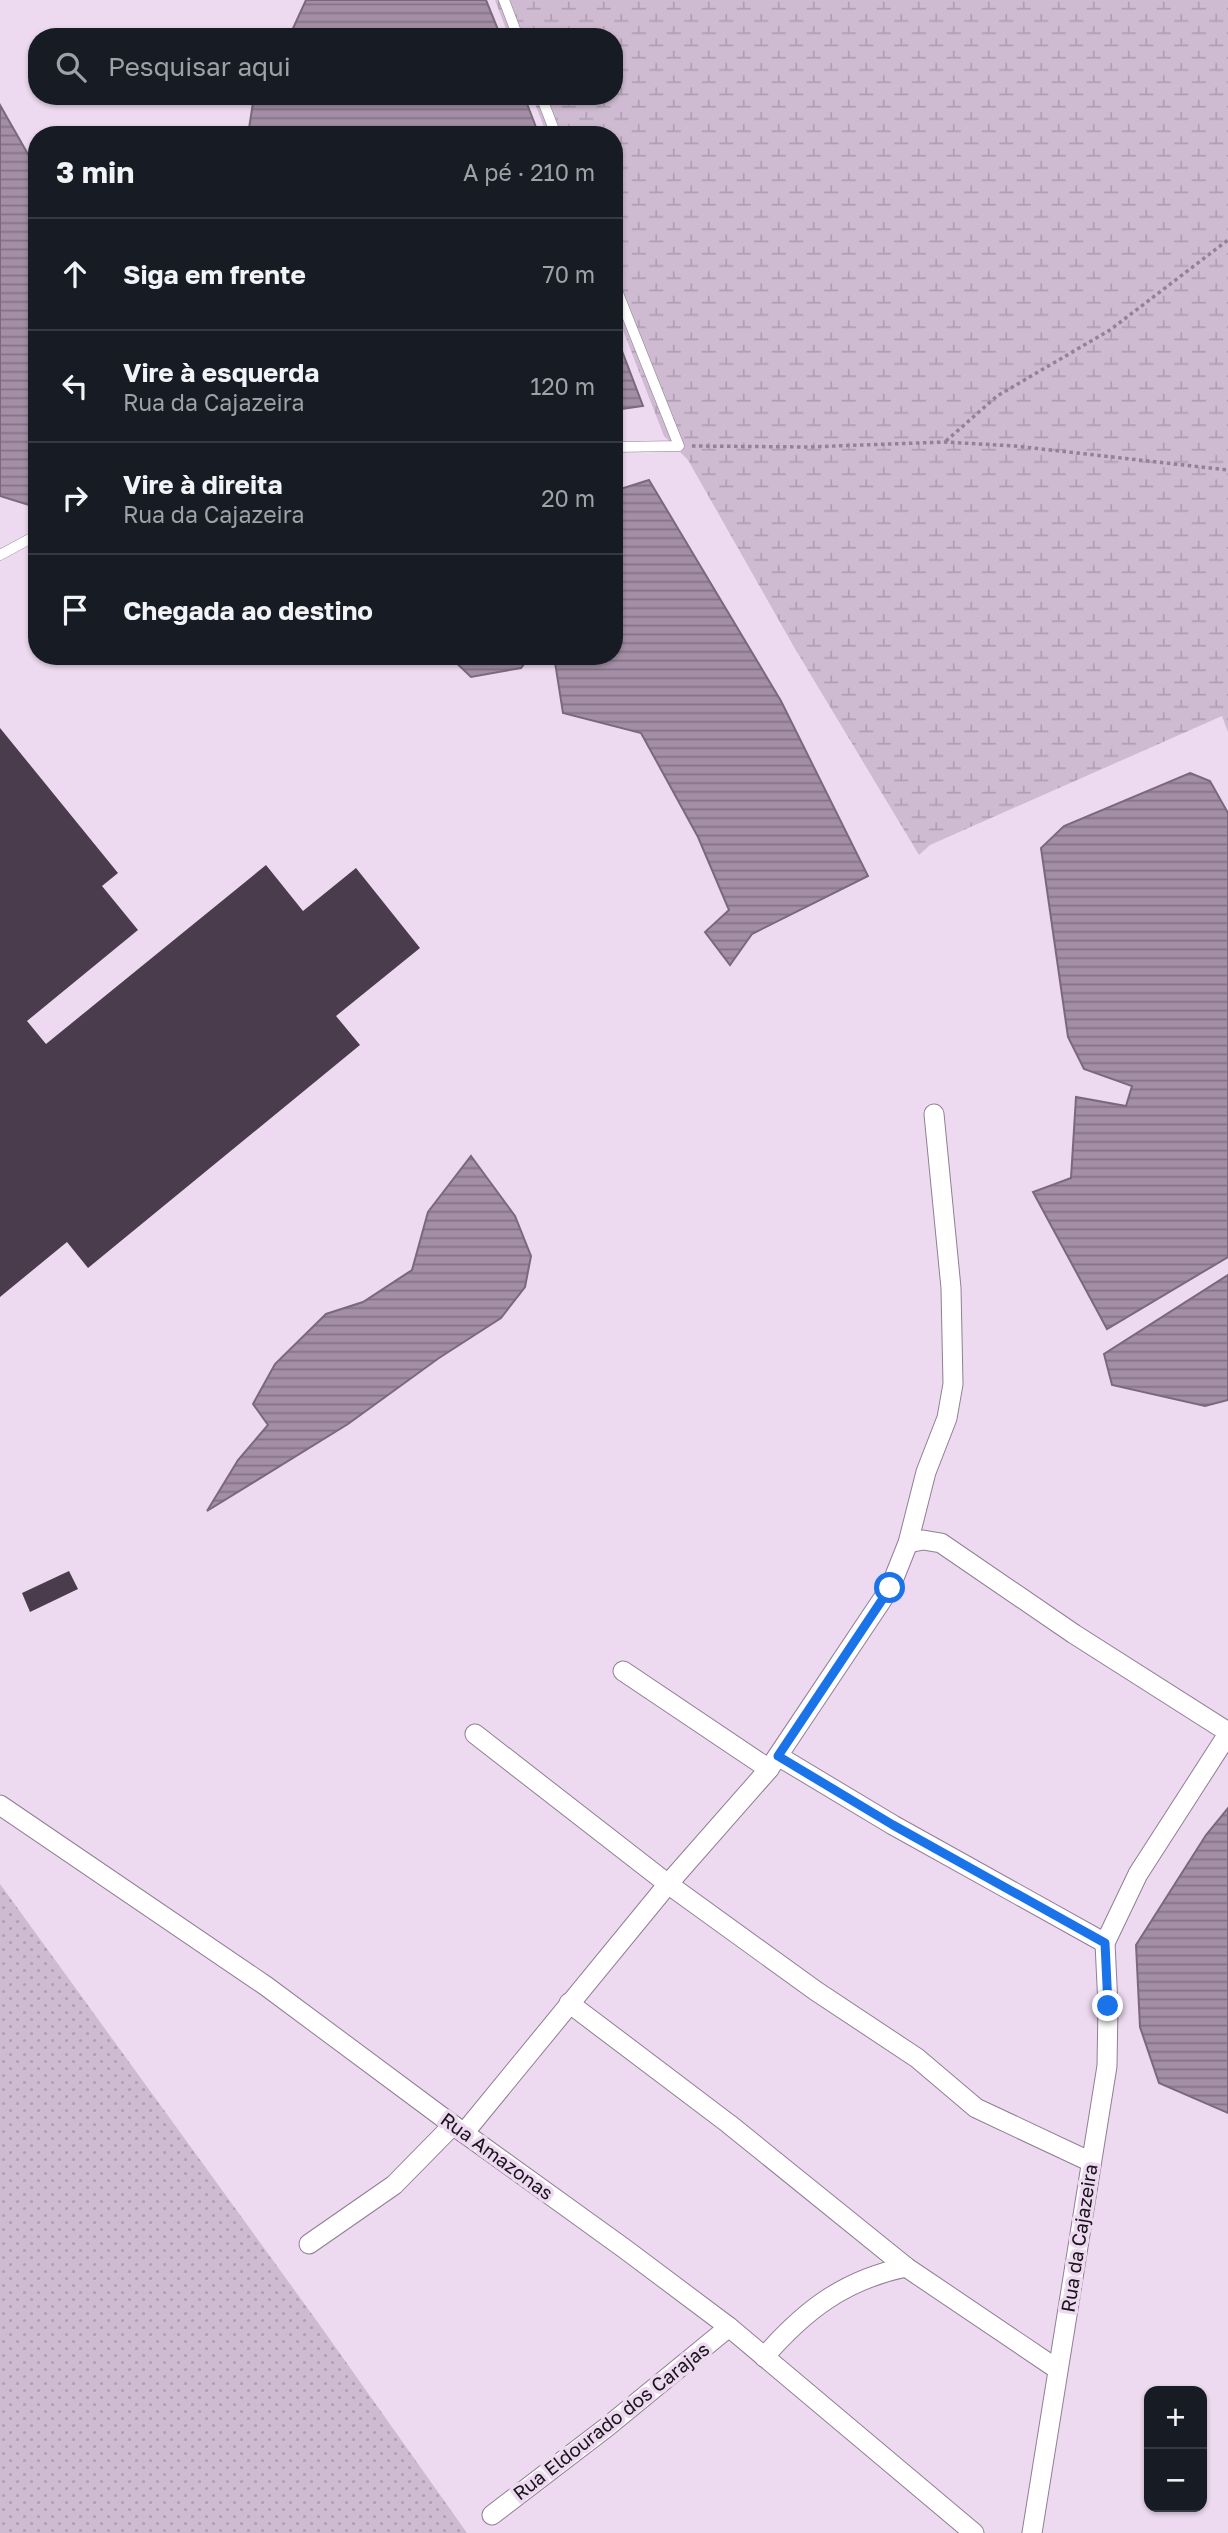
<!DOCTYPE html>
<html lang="pt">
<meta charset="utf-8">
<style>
:root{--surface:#171b24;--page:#20242c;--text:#f1f3f6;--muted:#9ea1a6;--line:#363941}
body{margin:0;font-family:"Golos Text",sans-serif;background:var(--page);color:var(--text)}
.controls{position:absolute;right:21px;bottom:21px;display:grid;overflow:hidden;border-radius:14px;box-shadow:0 2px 5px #0004}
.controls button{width:63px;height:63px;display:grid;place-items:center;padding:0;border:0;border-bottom:2px solid var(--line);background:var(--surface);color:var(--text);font:35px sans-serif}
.stop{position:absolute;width:21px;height:21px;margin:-16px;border:5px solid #1a73e8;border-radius:50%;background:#fff}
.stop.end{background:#1a73e8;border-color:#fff;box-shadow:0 2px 7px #0008}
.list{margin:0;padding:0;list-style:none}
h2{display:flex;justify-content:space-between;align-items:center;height:91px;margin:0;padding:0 28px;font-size:30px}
h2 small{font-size:23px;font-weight:400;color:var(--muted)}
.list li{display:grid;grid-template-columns:46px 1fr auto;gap:21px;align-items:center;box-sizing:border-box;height:112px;padding:0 28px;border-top:2px solid var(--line)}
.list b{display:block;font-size:26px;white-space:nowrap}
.list p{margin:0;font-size:23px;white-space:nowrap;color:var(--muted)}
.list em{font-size:23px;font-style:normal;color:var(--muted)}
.icon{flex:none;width:38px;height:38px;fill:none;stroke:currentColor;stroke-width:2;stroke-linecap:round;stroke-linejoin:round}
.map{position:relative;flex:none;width:1228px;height:2533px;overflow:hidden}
.search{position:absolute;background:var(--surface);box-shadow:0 2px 5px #0004;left:28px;top:28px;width:595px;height:77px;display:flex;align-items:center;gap:18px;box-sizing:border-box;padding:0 24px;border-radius:28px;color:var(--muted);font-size:26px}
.panel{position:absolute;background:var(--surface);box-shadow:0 2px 5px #0004;left:28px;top:126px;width:595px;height:539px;border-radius:28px}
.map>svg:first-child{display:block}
.grass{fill:url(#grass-dots)}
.wetland{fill:url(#wetland-marsh)}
.water{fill:url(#water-rules);stroke:#7a697c;stroke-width:2}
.building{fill:#4a3b4d}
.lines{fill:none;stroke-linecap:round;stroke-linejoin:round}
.lane-casing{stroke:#907e93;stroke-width:11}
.street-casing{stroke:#907e93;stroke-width:21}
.path{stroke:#918393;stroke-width:3.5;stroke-dasharray:3.5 3.5;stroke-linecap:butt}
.lane{stroke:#fff;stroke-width:10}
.street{stroke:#fff;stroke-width:19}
.route{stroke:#1a73e8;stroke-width:9}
.labels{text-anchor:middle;stroke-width:7;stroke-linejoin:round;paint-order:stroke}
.street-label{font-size:19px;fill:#19131a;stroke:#eddaf0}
</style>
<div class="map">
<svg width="1228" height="2533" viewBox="0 0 1228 2533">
<defs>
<pattern id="grass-dots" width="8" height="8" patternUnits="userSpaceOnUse" patternTransform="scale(1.75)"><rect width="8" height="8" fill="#cebad1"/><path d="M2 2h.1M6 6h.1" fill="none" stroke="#b09fb3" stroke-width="1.8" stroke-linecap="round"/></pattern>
<pattern id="wetland-marsh" width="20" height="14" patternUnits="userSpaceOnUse" patternTransform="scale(1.75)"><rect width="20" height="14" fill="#cebad1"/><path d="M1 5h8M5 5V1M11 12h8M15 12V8" fill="none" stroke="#b09fb3"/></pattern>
<pattern id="water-rules" width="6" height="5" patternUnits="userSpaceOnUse" patternTransform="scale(1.75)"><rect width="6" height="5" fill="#a38ea6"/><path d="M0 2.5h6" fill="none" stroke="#847386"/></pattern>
</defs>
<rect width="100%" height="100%" fill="#eddaf0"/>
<polygon class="grass" points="0,1884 319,2324 467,2533 0,2533"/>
<polygon class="wetland" points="495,0 1228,0 1228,732 1222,716 930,845 919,855 794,647 688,460 664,436 614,307 614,135 547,135 532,96 614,96 614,37 509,37"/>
<g class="water">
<polygon points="306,0 486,0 501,37 289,37"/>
<polygon points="254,96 524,96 539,135 248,135"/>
<polygon points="0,105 37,170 37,504 32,506 0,496"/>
<polygon points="614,330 643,406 614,410"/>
<polygon points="649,480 781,701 868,876 752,934 730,965 705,932 729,910 698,837 641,733 563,713 554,656 614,656 614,491"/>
<polygon points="449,656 530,656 521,668 471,677"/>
<polygon points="1190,773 1210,781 1228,813 1228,1257 1107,1329 1033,1192 1071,1178 1076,1097 1126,1106 1132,1086 1084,1069 1068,1037 1041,848 1064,826"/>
<polygon points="471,1156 515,1216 531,1256 525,1287 501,1318 439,1358 348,1424 207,1511 238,1460 268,1425 253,1404 275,1364 326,1314 363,1302 412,1270 428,1212"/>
<polygon points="1228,1275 1228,1400 1205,1406 1112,1385 1104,1354"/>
<polygon points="1228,1808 1228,2113 1159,2083 1140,2027 1136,1945 1206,1835"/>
</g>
<g class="building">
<polygon points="0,728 118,873 102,886 138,930 27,1021 46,1044 266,865 303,911 356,868 420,948 336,1016 360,1045 88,1268 67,1242 0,1297"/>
<polygon points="69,1571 78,1589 30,1612 22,1593"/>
</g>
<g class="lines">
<defs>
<g id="lane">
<polyline points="504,0 518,37"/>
<polyline points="541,96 556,135"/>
<polyline points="614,283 679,446 614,447"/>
<polyline points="0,555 37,535"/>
</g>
<g id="street">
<polyline points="908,1543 923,1540 941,1543 1074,1634 1228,1732"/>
<polyline points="623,1671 769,1769"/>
<polyline points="475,1734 668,1884 816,1991 917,2058 976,2108 1091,2162"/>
<polyline points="778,1756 893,1825 1105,1943"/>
<polyline points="0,1805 266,1986 453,2125 625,2249 729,2327 974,2533"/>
<polyline points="569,2003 729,2124 906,2267 1057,2369"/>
<polyline points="464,2133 668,1884 769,1769 890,1588 908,1543 926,1472 947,1418 953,1384 951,1288 934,1114"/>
<polyline points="309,2244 394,2185 453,2125"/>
<path d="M764 2357C805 2310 844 2280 906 2267"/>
<polyline points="492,2515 607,2427 729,2327"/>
<polyline points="1032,2533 1107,2066 1108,2006 1105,1943 1138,1874 1228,1734"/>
</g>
</defs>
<use href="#lane" class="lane-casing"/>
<use href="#street" class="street-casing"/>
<g class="path">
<polyline points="946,441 997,396 1110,330 1228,240"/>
<polyline points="692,446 808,447 945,442 1015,446 1228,470"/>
</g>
<use href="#lane" class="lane"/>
<use href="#street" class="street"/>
</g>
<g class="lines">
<polyline class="route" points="890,1588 778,1756 893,1825 1105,1943 1108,2006"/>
</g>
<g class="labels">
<g class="street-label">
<text transform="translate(497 2156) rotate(36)" y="7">Rua Amazonas</text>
<text transform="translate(1079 2238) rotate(-81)" y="7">Rua da Cajazeira</text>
<text transform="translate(611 2421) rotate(-38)" y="7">Rua Eldourado dos Carajas</text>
</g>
</g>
</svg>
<div class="controls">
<button>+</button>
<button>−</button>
</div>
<div class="stop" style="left:890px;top:1588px"></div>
<div class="stop end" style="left:1108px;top:2006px"></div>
<div class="search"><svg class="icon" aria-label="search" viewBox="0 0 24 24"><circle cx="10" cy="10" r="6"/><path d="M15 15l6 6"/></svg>Pesquisar aqui</div>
<section class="panel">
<h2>3 min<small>A pé · 210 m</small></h2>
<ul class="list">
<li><svg class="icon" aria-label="ahead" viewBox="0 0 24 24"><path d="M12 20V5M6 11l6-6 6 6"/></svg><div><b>Siga em frente</b></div><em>70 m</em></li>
<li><svg class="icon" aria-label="left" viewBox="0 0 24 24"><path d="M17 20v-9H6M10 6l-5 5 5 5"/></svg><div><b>Vire à esquerda</b><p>Rua da Cajazeira</p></div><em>120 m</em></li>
<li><svg class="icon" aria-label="right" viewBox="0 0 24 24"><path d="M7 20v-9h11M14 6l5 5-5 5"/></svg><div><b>Vire à direita</b><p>Rua da Cajazeira</p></div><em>20 m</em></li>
<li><svg class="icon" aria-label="arrive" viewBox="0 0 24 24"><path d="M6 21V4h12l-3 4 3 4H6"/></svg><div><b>Chegada ao destino</b></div></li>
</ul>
</section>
</div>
